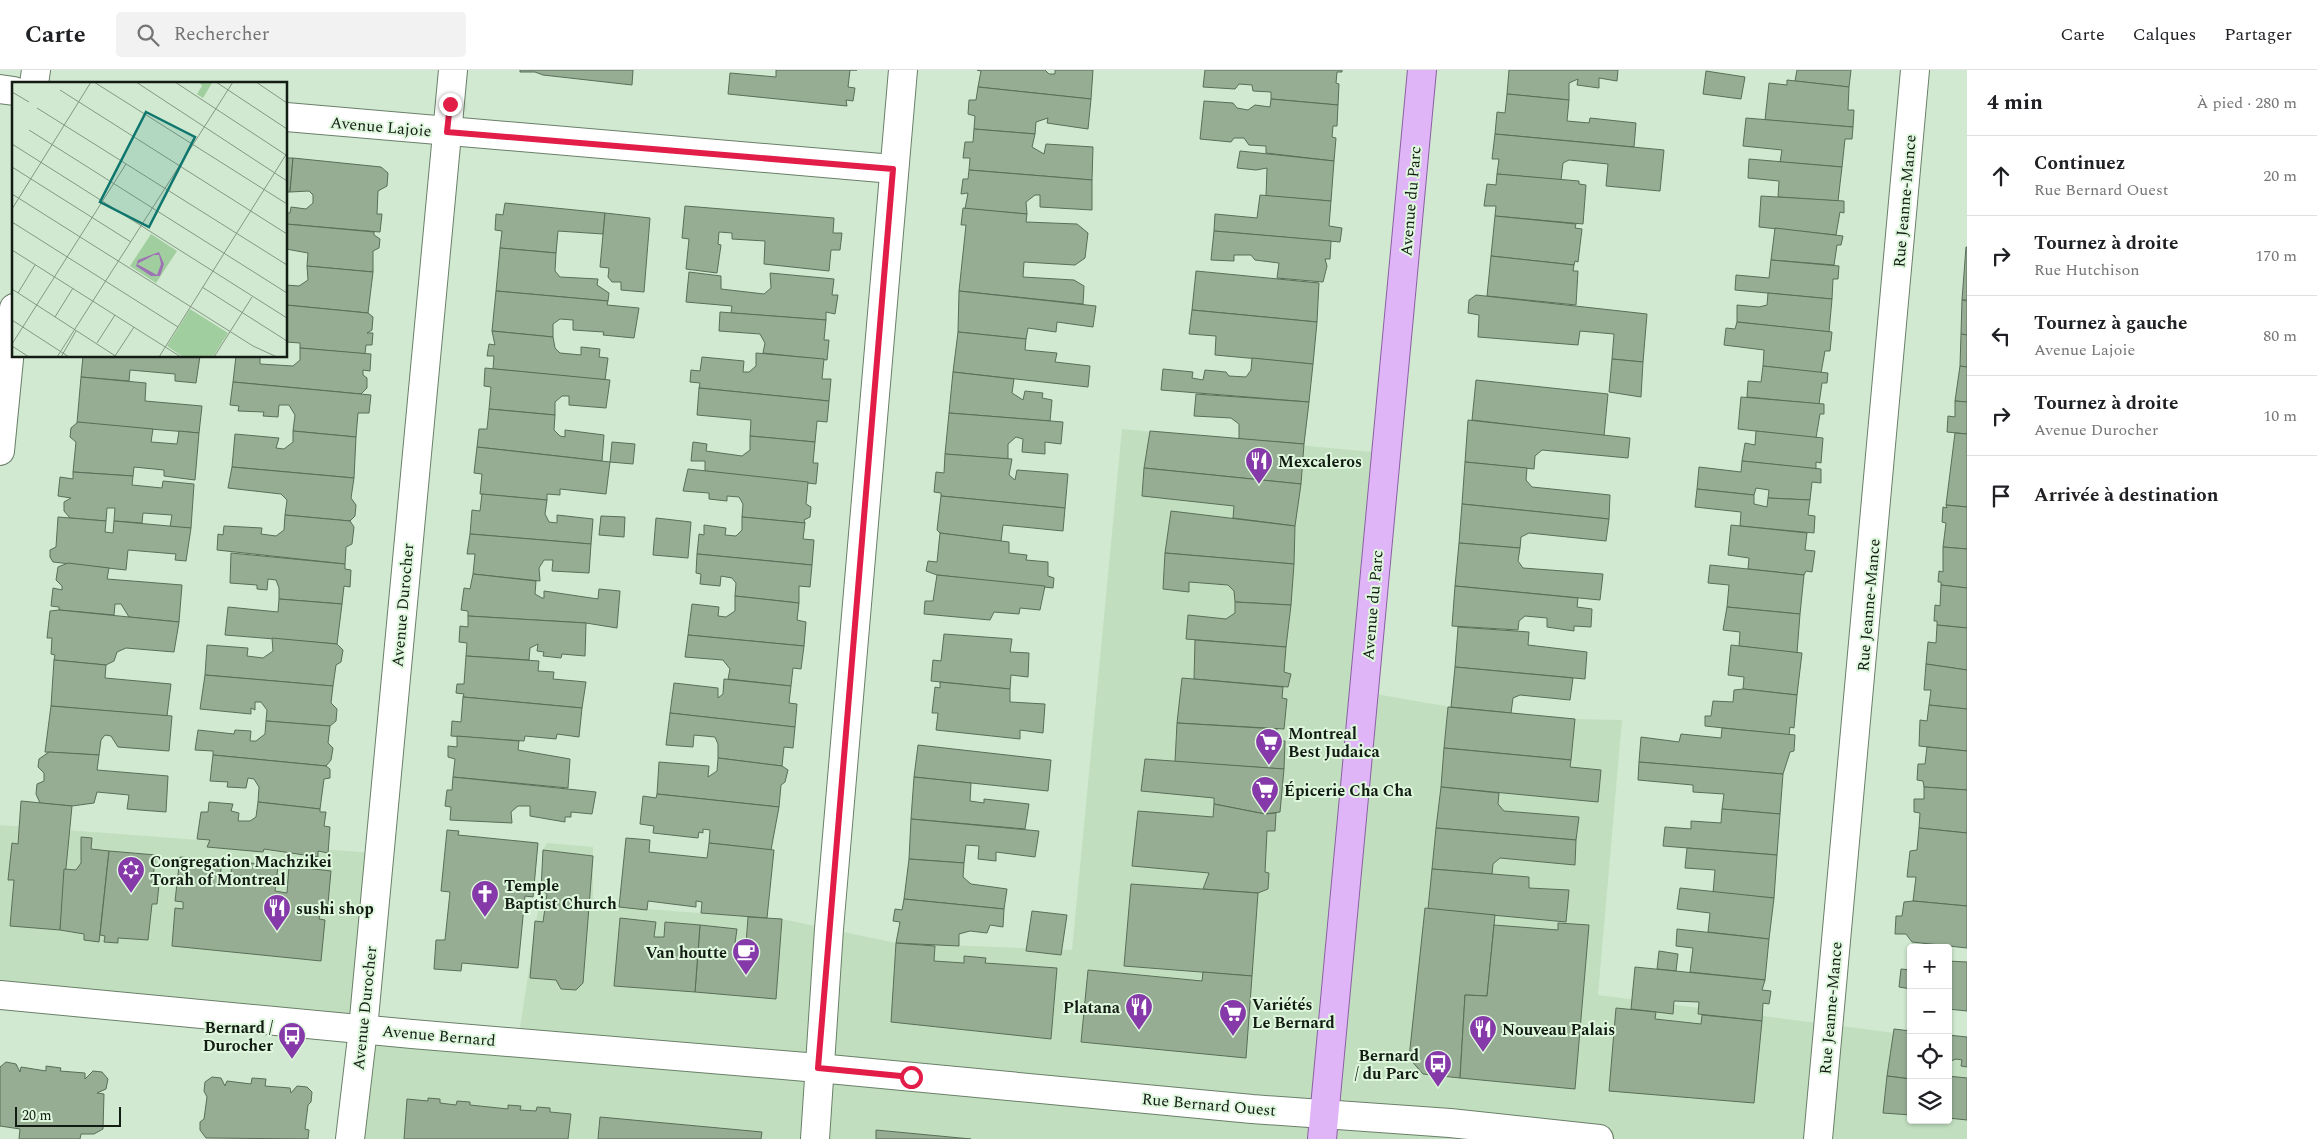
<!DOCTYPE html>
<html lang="fr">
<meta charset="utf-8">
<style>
:root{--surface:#fff;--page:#f2f2f2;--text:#202124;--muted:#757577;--line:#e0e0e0}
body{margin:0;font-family:Spectral,serif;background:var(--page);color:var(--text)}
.controls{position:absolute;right:15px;bottom:15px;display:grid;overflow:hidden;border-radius:5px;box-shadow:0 1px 4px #0004}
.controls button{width:45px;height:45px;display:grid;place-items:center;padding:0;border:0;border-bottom:1px solid var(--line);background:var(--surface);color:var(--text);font:25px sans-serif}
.scale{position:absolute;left:15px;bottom:12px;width:106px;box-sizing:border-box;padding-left:5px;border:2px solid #131c13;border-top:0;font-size:14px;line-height:18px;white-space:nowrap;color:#131c13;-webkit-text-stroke:4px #def7dd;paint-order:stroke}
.stop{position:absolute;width:15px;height:15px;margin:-11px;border:4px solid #e11d48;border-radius:50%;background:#fff}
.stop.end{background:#e11d48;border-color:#fff;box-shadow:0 1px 5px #0008}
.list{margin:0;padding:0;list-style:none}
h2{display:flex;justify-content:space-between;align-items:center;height:65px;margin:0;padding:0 20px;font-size:21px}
h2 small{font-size:16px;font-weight:400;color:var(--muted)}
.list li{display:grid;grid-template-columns:32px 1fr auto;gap:15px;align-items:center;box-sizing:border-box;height:80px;padding:0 20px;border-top:1px solid var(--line)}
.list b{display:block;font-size:19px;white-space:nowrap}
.list p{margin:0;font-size:16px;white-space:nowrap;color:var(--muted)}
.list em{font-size:16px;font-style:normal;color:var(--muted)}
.icon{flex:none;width:28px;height:28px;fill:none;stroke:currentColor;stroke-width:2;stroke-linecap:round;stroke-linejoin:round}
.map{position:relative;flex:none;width:1967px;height:1069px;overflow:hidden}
header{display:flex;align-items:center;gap:30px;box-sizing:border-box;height:70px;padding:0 25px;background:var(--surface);border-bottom:1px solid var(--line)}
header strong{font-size:24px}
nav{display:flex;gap:28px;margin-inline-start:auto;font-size:18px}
.search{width:350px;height:45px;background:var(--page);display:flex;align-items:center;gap:12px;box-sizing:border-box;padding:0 18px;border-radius:5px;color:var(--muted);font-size:19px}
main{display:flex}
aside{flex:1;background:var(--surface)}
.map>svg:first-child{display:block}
.built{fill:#c1dfbf}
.building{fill:#96ad94;stroke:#596e58}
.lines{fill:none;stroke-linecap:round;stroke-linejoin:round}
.minor-casing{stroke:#6a7f68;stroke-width:30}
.major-casing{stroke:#8b5fa3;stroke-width:30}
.minor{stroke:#fff;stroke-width:28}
.major{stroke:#e0b5f7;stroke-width:28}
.route{stroke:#e11d48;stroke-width:6}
.labels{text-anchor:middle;stroke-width:4;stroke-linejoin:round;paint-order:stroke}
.street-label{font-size:16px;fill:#131c13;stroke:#def7dd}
.poi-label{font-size:16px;font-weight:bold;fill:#131c13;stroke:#def7dd;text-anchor:start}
.inset-road{fill:none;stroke:#859784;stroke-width:1}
.view{fill:#0f766e;fill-opacity:0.15;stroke:#0f766e;stroke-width:2.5}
.inset-edge{fill:none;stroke:#131c13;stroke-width:2.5}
</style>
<header>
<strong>Carte</strong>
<div class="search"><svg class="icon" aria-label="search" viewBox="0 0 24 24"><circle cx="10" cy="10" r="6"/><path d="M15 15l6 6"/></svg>Rechercher</div>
<nav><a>Carte</a><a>Calques</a><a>Partager</a></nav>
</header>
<main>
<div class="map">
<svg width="1967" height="1069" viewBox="0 0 1967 1069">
<rect width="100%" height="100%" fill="#d1e9d0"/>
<polygon class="built" points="1122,359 1395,384 1370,623 1451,637 1575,649 1622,650 1598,925 1911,965 1911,1050 1948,1050 1948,969 1967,972 1967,1069 356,1069 361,967 0,923 0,755 387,784 363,959 518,971 541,820 543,780 547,773 593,777 593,831 605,831 619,837 782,849 896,873 1072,880"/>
<g class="building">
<polygon points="520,0 633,0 632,15 543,5 535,2 520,2"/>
<polygon points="776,0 857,0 850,0 848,17 855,18 853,31 846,30 847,36 728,24 730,3 776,7"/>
<polygon points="977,0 1045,0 1049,4 1055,4 1055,0 1093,0 1091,29 978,17 981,1"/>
<polygon points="1205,0 1342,0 1342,2 1337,2 1336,13 1339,14 1338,35 1271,29 1271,22 1253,21 1252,15 1239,14 1235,19 1203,17"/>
<polygon points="1509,0 1618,0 1617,11 1599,8 1599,18 1577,15 1578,9 1569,13 1569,30 1507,24"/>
<polygon points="1797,0 1851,0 1849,17 1795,11"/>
<polygon points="1706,1 1745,7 1741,29 1703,24"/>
<polygon points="1787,10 1849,17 1848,40 1854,40 1853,57 1765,50 1769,13 1787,15"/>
<polygon points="978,17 1091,29 1088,59 1047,53 1048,48 1036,52 1035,64 974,59 975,46 968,44 969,30 976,30"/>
<polygon points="1507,24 1569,30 1567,51 1589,53 1590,48 1636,53 1634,77 1495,64 1497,42 1505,43"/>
<polygon points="1271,29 1338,35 1337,56 1333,56 1332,67 1336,68 1334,91 1266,83 1266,76 1249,75 1244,68 1234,68 1231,72 1200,69 1204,31 1233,33 1237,38 1248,40 1255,35 1270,37"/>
<polygon points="1746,48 1853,57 1852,69 1845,69 1842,97 1780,92 1782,80 1743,76"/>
<polygon points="974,59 1035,64 1032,77 1044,84 1046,74 1093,77 1092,110 969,100 970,88 963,88 965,72 973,72"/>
<polygon points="1495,64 1664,80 1660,121 1606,116 1608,94 1569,90 1563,93 1561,110 1497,104 1499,89 1492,89"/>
<polygon points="1240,81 1334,91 1331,131 1266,126 1267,98 1256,100 1237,98"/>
<polygon points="286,88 293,88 290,122 286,122"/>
<polygon points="293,88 381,97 388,103 387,116 378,121 377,144 382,144 380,162 286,154 286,143 290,143 291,137 306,139 313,133 313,125 309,121 290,122"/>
<polygon points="1749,89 1842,97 1838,131 1778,127 1779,111 1748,108"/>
<polygon points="969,100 1092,110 1092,140 1040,137 1040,125 1035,125 1026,132 1027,144 965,139 968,123 961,124 963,109 968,109"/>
<polygon points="1497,104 1579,111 1579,114 1586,115 1583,154 1495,146 1496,136 1484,136 1487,114 1496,115"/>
<polygon points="1260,125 1331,131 1329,156 1342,158 1340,172 1214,161 1215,144 1257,148"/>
<polygon points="1761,126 1844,131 1844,143 1840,142 1836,165 1759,157"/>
<polygon points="505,133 605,143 603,164 558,161 556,183 500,178 502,161 495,160 496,144 503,145"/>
<polygon points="685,136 834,148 833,163 842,163 840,180 831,180 829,201 764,194 765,171 732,169 732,163 719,162 718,174 721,175 717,203 686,199 689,169 682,168"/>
<polygon points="963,138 1027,144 1026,152 1077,154 1088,163 1085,188 1075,195 1024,192 1023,207 1074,210 1084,216 1083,234 959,221 966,155 961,155"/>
<polygon points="605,143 650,148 644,222 621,220 621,212 612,212 608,207 609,198 600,197"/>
<polygon points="1495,146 1576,154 1575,158 1582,159 1578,192 1575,191 1574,195 1491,186"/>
<polygon points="286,154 374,162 374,165 380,169 379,178 373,181 373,202 307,196 308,183 286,179"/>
<polygon points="1775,158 1843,166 1841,175 1837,175 1834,195 1771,190"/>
<polygon points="1214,161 1331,171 1330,189 1325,189 1327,196 1323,212 1277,208 1279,193 1255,190 1251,185 1234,185 1234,191 1211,190"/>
<polygon points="1966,177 1967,177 1967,230 1962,230"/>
<polygon points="500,178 556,183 555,201 560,207 598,209 597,215 609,223 608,231 496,221"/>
<polygon points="1491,186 1574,195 1573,201 1578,201 1576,235 1487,226"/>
<polygon points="1771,190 1839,196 1838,209 1833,209 1832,229 1735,220 1736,205 1769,208"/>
<polygon points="307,196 373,202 368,243 286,235 286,215 299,216 308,210"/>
<polygon points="1196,201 1319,213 1317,252 1192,240"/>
<polygon points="689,202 721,206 721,219 764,224 771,218 770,203 834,209 832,225 838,225 835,244 826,242 826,250 731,243 732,236 686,232"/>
<polygon points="496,221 608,231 607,235 639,238 634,268 603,265 604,262 573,260 573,250 560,249 553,254 553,267 492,261"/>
<polygon points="959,221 1096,236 1093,257 1057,252 1056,262 1028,258 1026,269 958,262"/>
<polygon points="1768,223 1832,229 1829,262 1737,252 1737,235 1759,237 1767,235"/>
<polygon points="1476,225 1647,244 1643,292 1612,289 1614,264 1580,261 1578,275 1478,267 1479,245 1468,243 1469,230"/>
<polygon points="1962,230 1967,231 1967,265 1961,264"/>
<polygon points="286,235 368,243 373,247 372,260 367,263 373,263 372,275 366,275 365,284 300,278 300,273 286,272"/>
<polygon points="1192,240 1317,252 1313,294 1215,285 1216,266 1189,264"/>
<polygon points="720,242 826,250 824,270 829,270 827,290 763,283 765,273 760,264 719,261"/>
<polygon points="1737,252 1832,262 1830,281 1825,281 1821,303 1763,296 1764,280 1724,275 1726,258 1735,259"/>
<polygon points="492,261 553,267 555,278 560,283 581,285 581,277 600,279 599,287 608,288 605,310 493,299 494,286 487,286 489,274 495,275"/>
<polygon points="958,262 1026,269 1025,280 1057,283 1055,292 1090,296 1088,317 953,302"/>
<polygon points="1961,264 1967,265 1967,297 1960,296"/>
<polygon points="300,278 371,284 370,301 363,300 363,305 367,308 367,318 361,324 233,312 236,286 260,286 260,294 293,296 300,290"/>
<polygon points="756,283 824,289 822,309 831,309 829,331 699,318 700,313 690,312 691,300 700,301 702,287 744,291 743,302 749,302 756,296"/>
<polygon points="83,286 200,286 196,313 175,311 175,304 130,300 129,311 81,307"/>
<polygon points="1252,288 1313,294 1309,332 1161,320 1163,299 1193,302 1192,308 1203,310 1205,300 1226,302 1229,306 1246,307 1251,300"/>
<polygon points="1612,289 1643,292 1641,327 1609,322"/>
<polygon points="1763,296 1828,303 1827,313 1822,313 1819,334 1747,327 1748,311 1761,312"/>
<polygon points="1960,296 1967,297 1967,332 1955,331"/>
<polygon points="485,298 610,310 606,338 569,335 569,326 562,326 555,332 555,345 489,339 491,317 484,316"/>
<polygon points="953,302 1014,309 1012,323 1023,330 1025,321 1043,323 1042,328 1052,330 1050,351 949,343"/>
<polygon points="81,307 146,313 145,331 202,336 199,363 77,353"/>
<polygon points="1476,310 1608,324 1604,366 1472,350"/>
<polygon points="233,312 371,325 369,343 358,343 356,367 293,361 295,345 289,335 279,335 278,347 263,346 264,342 238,341 239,336 230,335"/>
<polygon points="699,318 829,331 827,352 817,351 815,372 750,366 751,350 697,345"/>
<polygon points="1196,324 1309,332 1304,374 1239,369 1239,354 1231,348 1194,346"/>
<polygon points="1741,327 1824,334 1824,344 1820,344 1816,368 1738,359"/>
<polygon points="1955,331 1967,332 1967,364 1947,362 1948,346 1955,347"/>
<polygon points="489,339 555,345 554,360 560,366 565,367 565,360 604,365 602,391 477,377 479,359 487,359"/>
<polygon points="949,343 1063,352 1061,374 1045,372 1045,384 1022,382 1023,369 1016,367 1008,374 1008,389 945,384"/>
<polygon points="1468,350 1630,368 1628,388 1542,380 1535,386 1534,399 1465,392"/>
<polygon points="78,352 153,359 151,372 177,374 179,361 199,363 195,410 164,406 164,400 134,397 133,406 73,402 76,372 70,367 71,358"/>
<polygon points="293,361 356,367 354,408 232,397 235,364 279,368 276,378 284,379 293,372"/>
<polygon points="1150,361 1304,374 1301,414 1144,398"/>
<polygon points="1756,361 1823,368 1821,393 1816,392 1816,399 1742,391 1745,373 1755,375"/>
<polygon points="1955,363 1967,364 1967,437 1946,435"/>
<polygon points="750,366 815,372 813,393 818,393 816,414 705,401 705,391 691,391 693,372 707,374 706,381 742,386 750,380"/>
<polygon points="612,372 635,374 633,394 610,392"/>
<polygon points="477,377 610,392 606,424 560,419 560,425 547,424 547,430 480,424 482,404 474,403"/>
<polygon points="945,384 1012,389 1009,405 1015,410 1017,400 1068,404 1065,438 941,426 941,423 934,422 936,402 944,403"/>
<polygon points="1742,391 1821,399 1821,413 1812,412 1810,430 1768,428 1769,420 1756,418 1754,425 1697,419 1699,397 1741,402"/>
<polygon points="1465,392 1527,398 1526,410 1532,417 1610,425 1609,449 1462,434"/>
<polygon points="232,397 354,408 351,428 356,435 355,446 350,451 285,445 287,430 281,424 228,418"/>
<polygon points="1144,398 1301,414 1295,456 1233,448 1234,436 1142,426"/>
<polygon points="688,399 808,412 806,434 811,437 810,447 804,450 805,453 742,447 743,434 739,427 727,426 727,431 709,429 709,423 683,421"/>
<polygon points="73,402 133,406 132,415 162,418 163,411 194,414 191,458 170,457 172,445 143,443 142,453 114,451 115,438 107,438 106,451 70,448 64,441 64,432 71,428 58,426 60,407 73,409"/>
<polygon points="1697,419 1754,425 1754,434 1767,437 1768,428 1810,430 1808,445 1815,446 1814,463 1740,456 1741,442 1695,437"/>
<polygon points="482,424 547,430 545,444 549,452 557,453 557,445 593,449 591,474 470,464 472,440 480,441"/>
<polygon points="941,426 1065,438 1063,461 1003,455 1001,471 940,463 937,460"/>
<polygon points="1462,434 1609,449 1606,471 1529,463 1521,467 1520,478 1459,473"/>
<polygon points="1946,435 1967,437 1967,479 1943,477 1946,453 1942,452 1943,437 1947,438"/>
<polygon points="1171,441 1295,456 1294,494 1165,483"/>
<polygon points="285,445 350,451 354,457 352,474 346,477 345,494 217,480 218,464 223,465 224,456 262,458 261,464 276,466 284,460"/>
<polygon points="601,446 625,447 624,467 599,465"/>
<polygon points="58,447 106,451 105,462 113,463 114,451 191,458 186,491 175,490 176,484 128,480 126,500 53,492 50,487 50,480 56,477"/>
<polygon points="742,447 805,453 803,469 814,470 812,495 697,484 699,464 704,465 704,455 726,458 725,465 736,466 742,460"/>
<polygon points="656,448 691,452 688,488 653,485"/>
<polygon points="1731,455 1807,463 1805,480 1815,481 1812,502 1806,501 1804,505 1748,499 1749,488 1728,485"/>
<polygon points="940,463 1009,472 1009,483 1027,485 1026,490 1048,492 1048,506 1054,508 1053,518 937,505 926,501 928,491 937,492"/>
<polygon points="470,464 591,474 589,503 552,501 553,490 544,490 539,498 540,511 473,504 475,484 467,484"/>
<polygon points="1459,473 1520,478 1518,491 1523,498 1603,504 1600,530 1455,516"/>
<polygon points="1943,477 1967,479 1967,518 1941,515 1941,512 1938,512 1939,501 1943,502"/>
<polygon points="231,483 345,494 345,499 351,500 350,517 344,516 342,534 279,529 279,518 276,510 268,509 267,520 257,519 257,515 230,513"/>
<polygon points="1165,483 1294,494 1291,535 1235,532 1234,521 1228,515 1189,512 1189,522 1163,519"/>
<polygon points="697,484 812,495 810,517 799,516 799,533 735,526 736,513 732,508 721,506 720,516 700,514 701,504 696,503"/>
<polygon points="68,493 109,498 107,509 182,515 179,552 129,547 121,534 115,534 114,545 59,540 59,537 51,536 53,518 62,520 62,516 56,510 58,497"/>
<polygon points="1710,495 1804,505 1800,544 1727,537 1729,515 1708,513"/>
<polygon points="473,504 536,511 535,524 542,528 544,528 544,521 598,529 599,519 620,521 617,558 586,553 468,546 468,541 461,540 464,518 470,519"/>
<polygon points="937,505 1045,516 1040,540 1020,538 1019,544 994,542 990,550 924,544 925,531 933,531"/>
<polygon points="1941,515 1967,518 1967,558 1937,555 1937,551 1934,551 1935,535 1940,536"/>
<polygon points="1455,516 1578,528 1577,537 1592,539 1591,557 1574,556 1574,561 1547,557 1547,548 1525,546 1519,551 1518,560 1452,556"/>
<polygon points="735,526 799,533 797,550 806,552 804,576 688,565 692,534 719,537 718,546 726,547 735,541"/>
<polygon points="279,529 342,534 337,574 225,565 228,537 278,542"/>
<polygon points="1235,532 1291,535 1286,577 1186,569 1188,545 1226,549 1235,543"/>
<polygon points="1727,537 1800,544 1797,583 1739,576 1740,562 1723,560"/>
<polygon points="59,540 179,552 174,582 126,578 117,582 114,591 106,595 54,590 55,585 51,584 52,568 47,568 50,541"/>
<polygon points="468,546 586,553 585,586 562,584 561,588 543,586 544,582 537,581 538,574 530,578 529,590 466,586 467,573 459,572 460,556 468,557"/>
<polygon points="1937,555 1967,558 1967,600 1926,594 1928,572 1936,573"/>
<polygon points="1458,557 1529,562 1528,575 1587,582 1585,609 1455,597"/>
<polygon points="944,564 1012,569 1010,582 1029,583 1028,607 1011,605 1010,619 931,611 933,590 941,591"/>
<polygon points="688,565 804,576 801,599 793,598 791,616 728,609 730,599 723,590 685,587"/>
<polygon points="272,568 337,574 343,580 341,592 336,595 333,616 205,605 207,575 248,578 247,586 263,588 273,581"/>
<polygon points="1195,570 1286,577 1284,602 1291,604 1288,617 1194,609"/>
<polygon points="1731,575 1802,583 1797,625 1743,619 1744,607 1728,605"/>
<polygon points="466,586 539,591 538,601 554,602 553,609 586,612 582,638 463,627 464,624 456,623 457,614 464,614"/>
<polygon points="54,590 106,595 105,608 171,614 167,646 51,636"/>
<polygon points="1926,594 1967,600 1967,639 1929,635 1931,620 1924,620"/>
<polygon points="1455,597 1573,608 1570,630 1520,625 1513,628 1511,643 1451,637"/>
<polygon points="205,605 333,616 331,633 337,639 336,651 330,656 266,651 267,640 261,632 255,632 255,640 251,638 251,644 200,639"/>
<polygon points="1182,608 1283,617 1282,628 1287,629 1284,659 1177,653"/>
<polygon points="724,609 791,616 789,633 797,634 795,657 670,643 674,613 718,618 718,628 723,624"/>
<polygon points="940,612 1010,619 1010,632 1045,634 1043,663 1020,660 1020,669 936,660 938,643 932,643 935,617 940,618"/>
<polygon points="1743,619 1797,625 1794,658 1790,657 1789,665 1705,656 1705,646 1711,646 1713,631 1733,632 1734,620"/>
<polygon points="463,627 582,638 579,667 557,664 556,669 525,666 524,671 451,666 452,651 461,652"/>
<polygon points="1929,635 1967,639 1967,681 1919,676 1920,650 1927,651"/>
<polygon points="51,636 172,646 169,681 118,677 111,666 105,665 101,670 99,685 45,682"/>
<polygon points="1448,637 1575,649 1571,690 1444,678"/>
<polygon points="670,643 795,657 793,678 784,677 782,696 718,688 718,674 715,667 694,665 693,677 666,675"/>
<polygon points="266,651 330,656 328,673 333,678 331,690 326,696 213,685 213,681 195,680 198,660 234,664 235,660 251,661 250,671 256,671 265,664"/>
<polygon points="1177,653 1277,659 1276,671 1285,671 1284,699 1175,692"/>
<polygon points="1722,658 1795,665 1794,681 1790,682 1783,704 1639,692 1641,667 1679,672 1681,664 1721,668"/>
<polygon points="457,666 519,671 518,680 570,689 568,718 453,707 455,689 448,687 448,676 457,677"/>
<polygon points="918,675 1051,690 1048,721 914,707"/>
<polygon points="1927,677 1967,681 1967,720 1924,717 1923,711 1917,710 1918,694 1925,694"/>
<polygon points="1444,678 1571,690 1570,697 1601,700 1598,732 1441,717"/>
<polygon points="49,682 99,685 97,700 168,706 166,742 127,739 129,725 97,722 94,733 72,736 40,733 36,724 37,714 44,711 44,703 38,697 39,689"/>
<polygon points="213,685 326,696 330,699 330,708 324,709 320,739 258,732 259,717 254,709 248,708 246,718 227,717 228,712 210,711"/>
<polygon points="718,688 782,696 788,700 785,712 781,715 779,737 657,724 659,692 709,696 708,707 717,701"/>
<polygon points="1145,689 1284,699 1280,742 1265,744 1214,734 1214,728 1141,721"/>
<polygon points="1639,692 1783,704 1780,744 1722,739 1724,724 1693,722 1693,715 1638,710"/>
<polygon points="453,707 596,722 592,744 571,742 571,747 565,747 565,752 530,746 530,736 518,736 511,742 512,753 450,750 451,737 445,736 447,720 452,720"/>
<polygon points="914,707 971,713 970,731 984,733 984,729 1029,734 1025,759 911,749"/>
<polygon points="1441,717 1499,723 1498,734 1504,741 1579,747 1576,770 1436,758"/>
<polygon points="1924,717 1967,720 1967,763 1919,758 1920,743 1914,742 1914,729 1924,729"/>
<polygon points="657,724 779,737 771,780 709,773 710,760 703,759 703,763 699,762 698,768 653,763 654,756 640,754 643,726 656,728"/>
<polygon points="21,731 72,736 60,860 10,856 14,810 8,810 12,773 18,774"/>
<polygon points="209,732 233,734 231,741 239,743 238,751 250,751 256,747 258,732 320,739 320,742 326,742 324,756 330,757 328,783 318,781 318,787 264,779 263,782 207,777 210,770 197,769 201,742 208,742"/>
<polygon points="1214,734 1265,744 1276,743 1275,761 1267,761 1265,802 1269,803 1268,819 1258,823 1203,819 1209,803 1132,796 1138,741 1213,747"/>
<polygon points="1722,739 1780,744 1777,785 1663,776 1665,757 1691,759 1691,751 1721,753"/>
<polygon points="911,749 1039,761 1035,787 996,782 996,791 978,789 979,776 966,775 964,793 909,789"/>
<polygon points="1436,758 1576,770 1575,795 1500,788 1493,794 1492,804 1432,799"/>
<polygon points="1919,758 1967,763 1967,836 1913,831 1916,807 1907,807 1910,781 1917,780"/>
<polygon points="447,760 459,761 458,765 538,773 533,827 525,826 518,898 462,893 461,901 434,899 436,870 445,870 450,822 441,821"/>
<polygon points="81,767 92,768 91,779 109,781 99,872 84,870 84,864 60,860 64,799 76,800 81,793"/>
<polygon points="626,768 650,770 649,782 707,788 709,773 774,780 767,848 701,843 702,832 696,831 696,837 648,831 647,840 619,837"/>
<polygon points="1687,778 1777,785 1774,828 1713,823 1715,800 1685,798"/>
<polygon points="543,780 593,786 583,913 576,920 561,919 556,910 530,908 535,851 543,852 547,824 541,820"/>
<polygon points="109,781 156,785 152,814 159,815 157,834 152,834 148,870 118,868 118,873 104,872 105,866 100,865"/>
<polygon points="180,787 222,791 219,816 230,817 232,791 278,796 275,821 287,823 289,796 331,801 327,844 320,843 319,849 325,850 321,891 172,876 175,838 183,839 183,832 175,831"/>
<polygon points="909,789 964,793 963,807 971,814 1007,819 1004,839 904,829"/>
<polygon points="1432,799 1529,807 1529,818 1569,820 1566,852 1428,839"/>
<polygon points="1131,814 1258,823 1252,906 1124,896"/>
<polygon points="1680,818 1774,828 1769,869 1708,862 1710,843 1677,839"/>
<polygon points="904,829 1004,839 1003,857 990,855 987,863 970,861 959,864 959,876 896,873 900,852 893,851 895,839 902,840"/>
<polygon points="1913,831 1967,836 1967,878 1912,872 1906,864 1895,864 1896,846 1902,846 1904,832"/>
<polygon points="1425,838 1495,845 1487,926 1465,925 1460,1008 1423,1004 1409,988"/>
<polygon points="1032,841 1067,845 1061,885 1026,881"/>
<polygon points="748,847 782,849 776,929 695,922 700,855 737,859 735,873 746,874"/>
<polygon points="620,848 656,852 654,867 664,867 665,852 700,855 695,922 614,916"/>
<polygon points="1558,853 1589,855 1575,1019 1460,1008 1465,925 1487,926 1494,855 1558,860"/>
<polygon points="1677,859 1769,869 1765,910 1690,902 1693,878 1676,876"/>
<polygon points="896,873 935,876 934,891 964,893 964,886 986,888 985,893 1057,898 1051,969 891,952"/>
<polygon points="1659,881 1678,884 1676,901 1657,899"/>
<polygon points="1948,891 1967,892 1967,941 1948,939"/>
<polygon points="1635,897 1765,910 1762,920 1771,921 1769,934 1763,933 1762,951 1698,944 1699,932 1674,931 1673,944 1631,939"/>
<polygon points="1901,899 1911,900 1911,919 1899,917"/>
<polygon points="1088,900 1202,911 1203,902 1252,906 1246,988 1081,972"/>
<polygon points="1616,938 1656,942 1655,949 1701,954 1702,945 1762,951 1754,1033 1609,1021"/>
<polygon points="1894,959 1911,961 1911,1009 1887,1006"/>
<polygon points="1948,965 1967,967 1967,997 1961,996 1962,990 1956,989 1948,992"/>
<polygon points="6,992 16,994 20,1002 21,997 46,1001 46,996 61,998 60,1001 85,1003 85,1009 93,1001 102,1002 108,1009 106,1019 97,1023 104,1024 103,1059 94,1064 81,1064 80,1069 19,1069 20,1059 0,1056 0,997"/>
<polygon points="1887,1006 1911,1009 1911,1045 1883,1043"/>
<polygon points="1948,1006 1967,1008 1967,1050 1948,1048"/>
<polygon points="212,1007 221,1008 225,1016 227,1011 251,1014 252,1008 266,1009 265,1016 290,1018 291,1023 297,1016 307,1017 312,1022 311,1032 308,1035 305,1059 309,1060 308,1069 206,1068 200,1060 200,1052 204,1049 207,1027 204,1021 205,1012"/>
<polygon points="428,1028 440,1029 440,1033 456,1035 457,1031 470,1032 470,1035 508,1039 508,1035 521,1036 520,1040 536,1041 537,1037 550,1038 550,1042 571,1044 568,1069 404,1069 407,1029 428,1031"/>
<polygon points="600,1047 762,1062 761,1069 598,1069"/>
<polygon points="876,1060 971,1069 876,1069"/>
</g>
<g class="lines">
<defs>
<g id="minor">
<polyline points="34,14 36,0"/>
<polyline points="0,19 14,21"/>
<polyline points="286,47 893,99"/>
<polyline points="0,381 14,238"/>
<polyline points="0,925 412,964 818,998 1252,1039 1450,1053 1599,1069"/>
<polyline points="350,1069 363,959 453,0"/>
<polyline points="815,1069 829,859 903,0"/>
<polyline points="1818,1069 1915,0"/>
</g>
<polyline id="major" points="1322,1069 1422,0"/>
</defs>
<use href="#minor" class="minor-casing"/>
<use href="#major" class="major-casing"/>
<use href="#minor" class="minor"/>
<use href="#major" class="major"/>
</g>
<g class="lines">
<polyline class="route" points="450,34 447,62 893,99 818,998 911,1007"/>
</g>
<defs>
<symbol id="restaurant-pin" viewBox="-11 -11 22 30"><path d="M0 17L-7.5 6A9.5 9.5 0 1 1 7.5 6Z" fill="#8639a9" stroke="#def7dd"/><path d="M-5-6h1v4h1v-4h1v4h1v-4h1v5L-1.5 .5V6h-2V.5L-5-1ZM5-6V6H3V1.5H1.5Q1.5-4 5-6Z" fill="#fff"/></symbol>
<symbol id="supermarket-pin" viewBox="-11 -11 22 30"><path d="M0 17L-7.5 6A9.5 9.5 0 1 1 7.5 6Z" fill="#8639a9" stroke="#def7dd"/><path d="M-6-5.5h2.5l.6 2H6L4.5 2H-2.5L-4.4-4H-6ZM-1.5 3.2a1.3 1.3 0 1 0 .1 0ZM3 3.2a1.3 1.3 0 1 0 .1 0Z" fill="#fff"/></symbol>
<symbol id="synagogue-pin" viewBox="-11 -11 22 30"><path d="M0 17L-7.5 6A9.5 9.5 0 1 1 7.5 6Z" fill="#8639a9" stroke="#def7dd"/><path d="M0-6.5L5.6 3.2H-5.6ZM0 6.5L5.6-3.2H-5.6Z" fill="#fff"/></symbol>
<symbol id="church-pin" viewBox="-11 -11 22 30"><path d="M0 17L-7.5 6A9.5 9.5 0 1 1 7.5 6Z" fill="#8639a9" stroke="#def7dd"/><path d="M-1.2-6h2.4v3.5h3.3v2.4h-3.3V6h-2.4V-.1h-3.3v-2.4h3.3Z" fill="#fff"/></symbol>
<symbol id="cafe-pin" viewBox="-11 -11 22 30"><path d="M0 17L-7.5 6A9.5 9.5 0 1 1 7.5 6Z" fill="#8639a9" stroke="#def7dd"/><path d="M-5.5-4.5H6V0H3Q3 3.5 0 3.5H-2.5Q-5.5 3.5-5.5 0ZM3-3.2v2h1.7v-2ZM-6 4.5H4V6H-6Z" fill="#fff"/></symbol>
<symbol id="bus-pin" viewBox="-11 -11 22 30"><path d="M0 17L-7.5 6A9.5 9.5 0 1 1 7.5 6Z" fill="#8639a9" stroke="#def7dd"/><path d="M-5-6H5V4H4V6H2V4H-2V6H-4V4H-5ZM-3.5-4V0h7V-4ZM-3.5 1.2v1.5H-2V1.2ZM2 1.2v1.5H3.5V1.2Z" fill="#fff"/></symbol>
</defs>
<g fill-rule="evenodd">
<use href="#restaurant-pin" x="1243" y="375" width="32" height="43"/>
<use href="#supermarket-pin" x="1253" y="656" width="32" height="43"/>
<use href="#supermarket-pin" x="1249" y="704" width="32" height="43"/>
<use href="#synagogue-pin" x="115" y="784" width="32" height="43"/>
<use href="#church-pin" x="469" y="808" width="32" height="43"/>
<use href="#restaurant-pin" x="261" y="822" width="32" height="43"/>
<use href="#cafe-pin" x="730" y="866" width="32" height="43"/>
<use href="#restaurant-pin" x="1123" y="921" width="32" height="43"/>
<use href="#supermarket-pin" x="1217" y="927" width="32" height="43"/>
<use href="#restaurant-pin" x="1467" y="943" width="32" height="43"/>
<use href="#bus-pin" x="276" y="950" width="32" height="43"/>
<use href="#bus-pin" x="1422" y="978" width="32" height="43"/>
</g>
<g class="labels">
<g class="street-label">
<text transform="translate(381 56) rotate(5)" y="6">Avenue Lajoie</text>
<text transform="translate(1410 131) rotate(-85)" y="6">Avenue du Parc</text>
<text transform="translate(1904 131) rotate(-85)" y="6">Rue Jeanne-Mance</text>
<text transform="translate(402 535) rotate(-85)" y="6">Avenue Durocher</text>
<text transform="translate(1372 535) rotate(-85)" y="6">Avenue du Parc</text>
<text transform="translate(1868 535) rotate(-85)" y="6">Rue Jeanne-Mance</text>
<text transform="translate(364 938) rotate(-84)" y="6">Avenue Durocher</text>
<text transform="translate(1830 938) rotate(-85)" y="6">Rue Jeanne-Mance</text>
<text transform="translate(439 965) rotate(5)" y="6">Avenue Bernard</text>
<text transform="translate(1209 1034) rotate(5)" y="6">Rue Bernard Ouest</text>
</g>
<g class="poi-label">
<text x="1278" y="397">Mexcaleros</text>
<text x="1288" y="669">Montreal<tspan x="1288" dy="18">Best Judaica</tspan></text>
<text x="1284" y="726">Épicerie Cha Cha</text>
<text x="150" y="797">Congregation Machzikei<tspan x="150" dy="18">Torah of Montreal</tspan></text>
<text x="504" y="821">Temple<tspan x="504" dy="18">Baptist Church</tspan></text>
<text x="296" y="844">sushi shop</text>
<text x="727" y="888" text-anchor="end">Van houtte</text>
<text x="1252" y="940">Variétés<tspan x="1252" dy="18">Le Bernard</tspan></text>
<text x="1120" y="943" text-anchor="end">Platana</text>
<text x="273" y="963" text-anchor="end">Bernard /<tspan x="273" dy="18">Durocher</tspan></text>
<text x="1502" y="965">Nouveau Palais</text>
<text x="1419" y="991" text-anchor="end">Bernard<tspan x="1419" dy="18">/ du Parc</tspan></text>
</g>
</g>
<g transform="translate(12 12)">
<rect width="275" height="275" fill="#d1e9d0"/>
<path d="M187 0 200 1 191 16 185 12 190 4ZM139 152 165 169 144 201 118 184ZM178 227 216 251 201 275H171L155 264Z" fill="#a1ce9f"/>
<path d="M147 170 152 182 148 194H139L124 184 126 178ZM142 173H147L149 182 145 193 125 182Z" fill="#9e73b5" fill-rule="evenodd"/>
<path class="inset-road" d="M82 0 275 122M124 0 275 99M163 0 274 73M204 0 275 47M244 0 275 21M48 8 275 152M0 10 17 20M25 26 275 183M17 48 275 211M0 62 275 236M0 85 119 160M0 112 241 264 265 275M0 127 79 0M0 140 166 245M0 168 169 275M190 205 275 259M0 207 105 275M6 211 23 183M43 235 61 206M0 238 57 275M85 261 103 233M0 262 114 82M0 264 17 275M103 274 122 245M45 275 221 0M49 275 64 249M147 275 275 71M202 275 240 215"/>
<path class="view" d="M134 30 183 55 137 145 88 120Z"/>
<rect width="275" height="275" class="inset-edge"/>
</g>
</svg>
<div class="controls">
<button>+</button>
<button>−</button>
<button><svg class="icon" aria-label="locate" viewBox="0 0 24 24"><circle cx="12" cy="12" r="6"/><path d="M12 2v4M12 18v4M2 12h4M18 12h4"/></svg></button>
<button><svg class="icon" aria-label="layers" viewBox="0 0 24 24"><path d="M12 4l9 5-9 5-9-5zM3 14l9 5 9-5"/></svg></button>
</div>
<div class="scale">20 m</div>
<div class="stop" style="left:911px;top:1007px"></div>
<div class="stop end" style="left:450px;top:34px"></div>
</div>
<aside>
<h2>4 min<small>À pied · 280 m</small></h2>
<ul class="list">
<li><svg class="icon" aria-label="ahead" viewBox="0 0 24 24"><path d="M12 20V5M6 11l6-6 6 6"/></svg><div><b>Continuez</b><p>Rue Bernard Ouest</p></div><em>20 m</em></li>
<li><svg class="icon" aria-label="right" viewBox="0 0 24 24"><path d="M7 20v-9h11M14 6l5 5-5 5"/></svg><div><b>Tournez à droite</b><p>Rue Hutchison</p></div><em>170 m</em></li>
<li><svg class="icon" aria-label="left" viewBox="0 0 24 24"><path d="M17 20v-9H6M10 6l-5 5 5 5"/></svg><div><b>Tournez à gauche</b><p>Avenue Lajoie</p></div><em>80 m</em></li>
<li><svg class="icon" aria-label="right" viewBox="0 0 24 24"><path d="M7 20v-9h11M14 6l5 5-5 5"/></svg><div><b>Tournez à droite</b><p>Avenue Durocher</p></div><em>10 m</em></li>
<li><svg class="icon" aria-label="arrive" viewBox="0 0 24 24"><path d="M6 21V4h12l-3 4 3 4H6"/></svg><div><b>Arrivée à destination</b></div></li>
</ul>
</aside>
</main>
